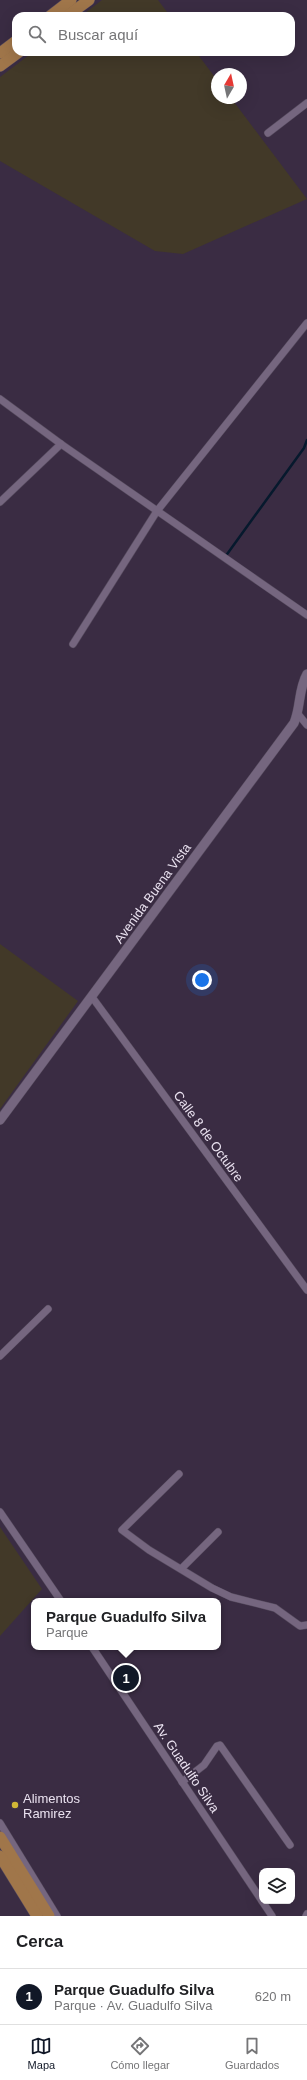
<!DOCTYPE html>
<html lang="es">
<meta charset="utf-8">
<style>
:root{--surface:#fff;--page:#f2f2f2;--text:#202124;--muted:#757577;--line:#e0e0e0;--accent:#111827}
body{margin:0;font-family:Arial,sans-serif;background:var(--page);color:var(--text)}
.controls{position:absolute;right:12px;bottom:12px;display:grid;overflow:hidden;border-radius:8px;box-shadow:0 4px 16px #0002}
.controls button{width:36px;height:36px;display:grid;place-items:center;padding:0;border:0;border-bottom:1px solid var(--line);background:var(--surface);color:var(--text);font:20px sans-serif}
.compass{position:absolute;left:211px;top:68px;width:36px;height:36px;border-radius:50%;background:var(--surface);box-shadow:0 4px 16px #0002;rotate:9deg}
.you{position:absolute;left:202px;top:980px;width:14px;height:14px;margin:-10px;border:3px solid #fff;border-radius:50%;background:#1a73e8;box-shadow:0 0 0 6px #1a73e833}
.badge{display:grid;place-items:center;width:26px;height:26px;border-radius:50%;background:var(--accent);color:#fff;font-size:13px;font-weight:700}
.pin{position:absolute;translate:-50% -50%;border:2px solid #fff;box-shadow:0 1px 4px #0006}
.popup{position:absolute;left:31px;top:1598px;width:190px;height:52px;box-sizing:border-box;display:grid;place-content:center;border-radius:8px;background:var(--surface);filter:drop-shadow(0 1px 3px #0005);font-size:13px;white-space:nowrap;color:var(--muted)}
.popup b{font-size:15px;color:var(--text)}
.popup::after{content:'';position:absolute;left:50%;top:100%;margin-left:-8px;border:8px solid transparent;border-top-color:var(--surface)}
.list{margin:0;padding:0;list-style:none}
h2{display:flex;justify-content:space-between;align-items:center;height:52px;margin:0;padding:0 16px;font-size:17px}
h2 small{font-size:13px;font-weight:400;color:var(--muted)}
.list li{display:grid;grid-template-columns:26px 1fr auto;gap:12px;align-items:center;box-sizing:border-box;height:56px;padding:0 16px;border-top:1px solid var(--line)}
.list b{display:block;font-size:15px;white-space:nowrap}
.list p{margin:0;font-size:13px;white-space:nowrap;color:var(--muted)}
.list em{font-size:13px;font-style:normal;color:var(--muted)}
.icon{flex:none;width:22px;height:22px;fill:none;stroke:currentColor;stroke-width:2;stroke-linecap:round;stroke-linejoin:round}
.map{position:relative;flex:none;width:307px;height:1916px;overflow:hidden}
.search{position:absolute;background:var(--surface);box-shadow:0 4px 16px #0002;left:12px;right:12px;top:12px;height:44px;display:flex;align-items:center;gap:10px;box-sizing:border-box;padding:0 14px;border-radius:12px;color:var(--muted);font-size:15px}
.sheet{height:108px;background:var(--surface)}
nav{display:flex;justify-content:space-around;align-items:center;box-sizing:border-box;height:56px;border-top:1px solid var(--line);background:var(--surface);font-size:11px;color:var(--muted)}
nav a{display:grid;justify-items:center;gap:2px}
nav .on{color:var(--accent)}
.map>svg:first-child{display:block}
.industrial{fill:#423928}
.green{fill:#164c32}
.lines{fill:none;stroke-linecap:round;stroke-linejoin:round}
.stream{stroke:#06192d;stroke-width:2.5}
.minor-casing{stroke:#554a5d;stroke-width:8}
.tertiary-casing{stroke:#554a5d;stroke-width:10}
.primary-casing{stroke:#554a5d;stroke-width:12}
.minor{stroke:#75667f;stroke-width:7}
.tertiary{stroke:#75667f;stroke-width:9}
.primary{stroke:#a0764a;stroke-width:11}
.poi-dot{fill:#d1b736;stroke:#3a2c43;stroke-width:1.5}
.labels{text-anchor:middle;stroke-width:3.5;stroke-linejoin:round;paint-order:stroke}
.street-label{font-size:13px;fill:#eae2f0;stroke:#3a2c43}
.poi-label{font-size:13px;fill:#eae2f0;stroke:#3a2c43;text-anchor:start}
</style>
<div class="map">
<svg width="307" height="1916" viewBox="0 0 307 1916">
<rect width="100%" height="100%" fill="#3a2c43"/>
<g class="industrial">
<polygon points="102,0 158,0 170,16 81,16"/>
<polygon points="33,52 196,52 217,80 217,98 231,98 307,199 183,254 155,251 0,161 0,77"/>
<polygon points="0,944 78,1001 0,1109"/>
<polygon points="0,1527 42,1589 0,1636"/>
</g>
<polygon class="green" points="126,1667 136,1681 125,1688 116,1674"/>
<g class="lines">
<polyline class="stream" points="225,557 304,448 307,440"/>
<defs>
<g id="minor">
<polyline points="268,133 307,103"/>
<polyline points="0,399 61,444 307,615"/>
<polyline points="0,502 61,444"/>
<polyline points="73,644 157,511 307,323"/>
<polyline points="298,714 307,725"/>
<polyline points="92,997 307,1290"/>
<polyline points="0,1356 48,1309"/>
<polyline points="179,1474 122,1530 149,1550 212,1588 231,1597 275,1608 300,1626 307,1625"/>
<polyline points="0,1512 61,1601"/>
<polyline points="182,1568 218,1532"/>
<polyline points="92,1647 262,1901"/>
<polyline points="182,1782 204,1765 217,1746 220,1745 290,1845"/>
<polyline points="0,1823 57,1916"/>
<polyline points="262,1901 272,1916"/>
<polyline points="306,1916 307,1914"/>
</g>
<path id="tertiary" d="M0 1120 294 723C301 707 298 690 307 674"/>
<g id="primary">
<polyline points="50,16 71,0"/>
<polyline points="67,16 89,0"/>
<polyline points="0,53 16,41"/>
<polyline points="0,66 19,52"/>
<polyline points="0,1837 49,1916"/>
<polyline points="0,1856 37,1916"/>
</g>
</defs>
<use href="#minor" class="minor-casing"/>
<use href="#tertiary" class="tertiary-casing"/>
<use href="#primary" class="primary-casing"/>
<use href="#minor" class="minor"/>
<use href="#tertiary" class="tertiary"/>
<use href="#primary" class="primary"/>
</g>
<circle class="poi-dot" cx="15" cy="1805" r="4"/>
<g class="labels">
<g class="street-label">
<text transform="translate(152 893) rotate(-54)" y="5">Avenida Buena Vista</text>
<text transform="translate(209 1136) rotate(54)" y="5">Calle 8 de Octubre</text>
<text transform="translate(187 1767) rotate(56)" y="5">Av. Guadulfo Silva</text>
</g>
<g class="poi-label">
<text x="23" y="1803">Alimentos<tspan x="23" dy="15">Ramirez</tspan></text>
</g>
</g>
</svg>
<div class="controls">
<button><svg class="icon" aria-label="layers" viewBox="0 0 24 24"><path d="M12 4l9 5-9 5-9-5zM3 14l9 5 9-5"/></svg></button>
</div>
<svg class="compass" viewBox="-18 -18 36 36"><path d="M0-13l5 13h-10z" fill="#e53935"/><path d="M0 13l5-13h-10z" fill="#757577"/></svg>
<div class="you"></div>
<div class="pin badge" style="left:126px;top:1678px">1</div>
<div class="popup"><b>Parque Guadulfo Silva</b>Parque</div>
<div class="search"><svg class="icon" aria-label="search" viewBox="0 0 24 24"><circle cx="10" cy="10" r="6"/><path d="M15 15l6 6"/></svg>Buscar aquí</div>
</div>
<section class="sheet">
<h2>Cerca<small></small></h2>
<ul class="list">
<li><span class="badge">1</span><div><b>Parque Guadulfo Silva</b><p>Parque · Av. Guadulfo Silva</p></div><em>620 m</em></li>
</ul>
</section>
<nav>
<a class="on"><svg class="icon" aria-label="map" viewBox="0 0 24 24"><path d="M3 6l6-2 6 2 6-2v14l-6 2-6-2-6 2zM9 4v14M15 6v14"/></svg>Mapa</a>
<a><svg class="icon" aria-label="directions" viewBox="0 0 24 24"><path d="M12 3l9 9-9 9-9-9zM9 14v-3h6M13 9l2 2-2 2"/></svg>Cómo llegar</a>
<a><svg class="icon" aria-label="saved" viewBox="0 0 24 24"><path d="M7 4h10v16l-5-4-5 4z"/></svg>Guardados</a>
</nav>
